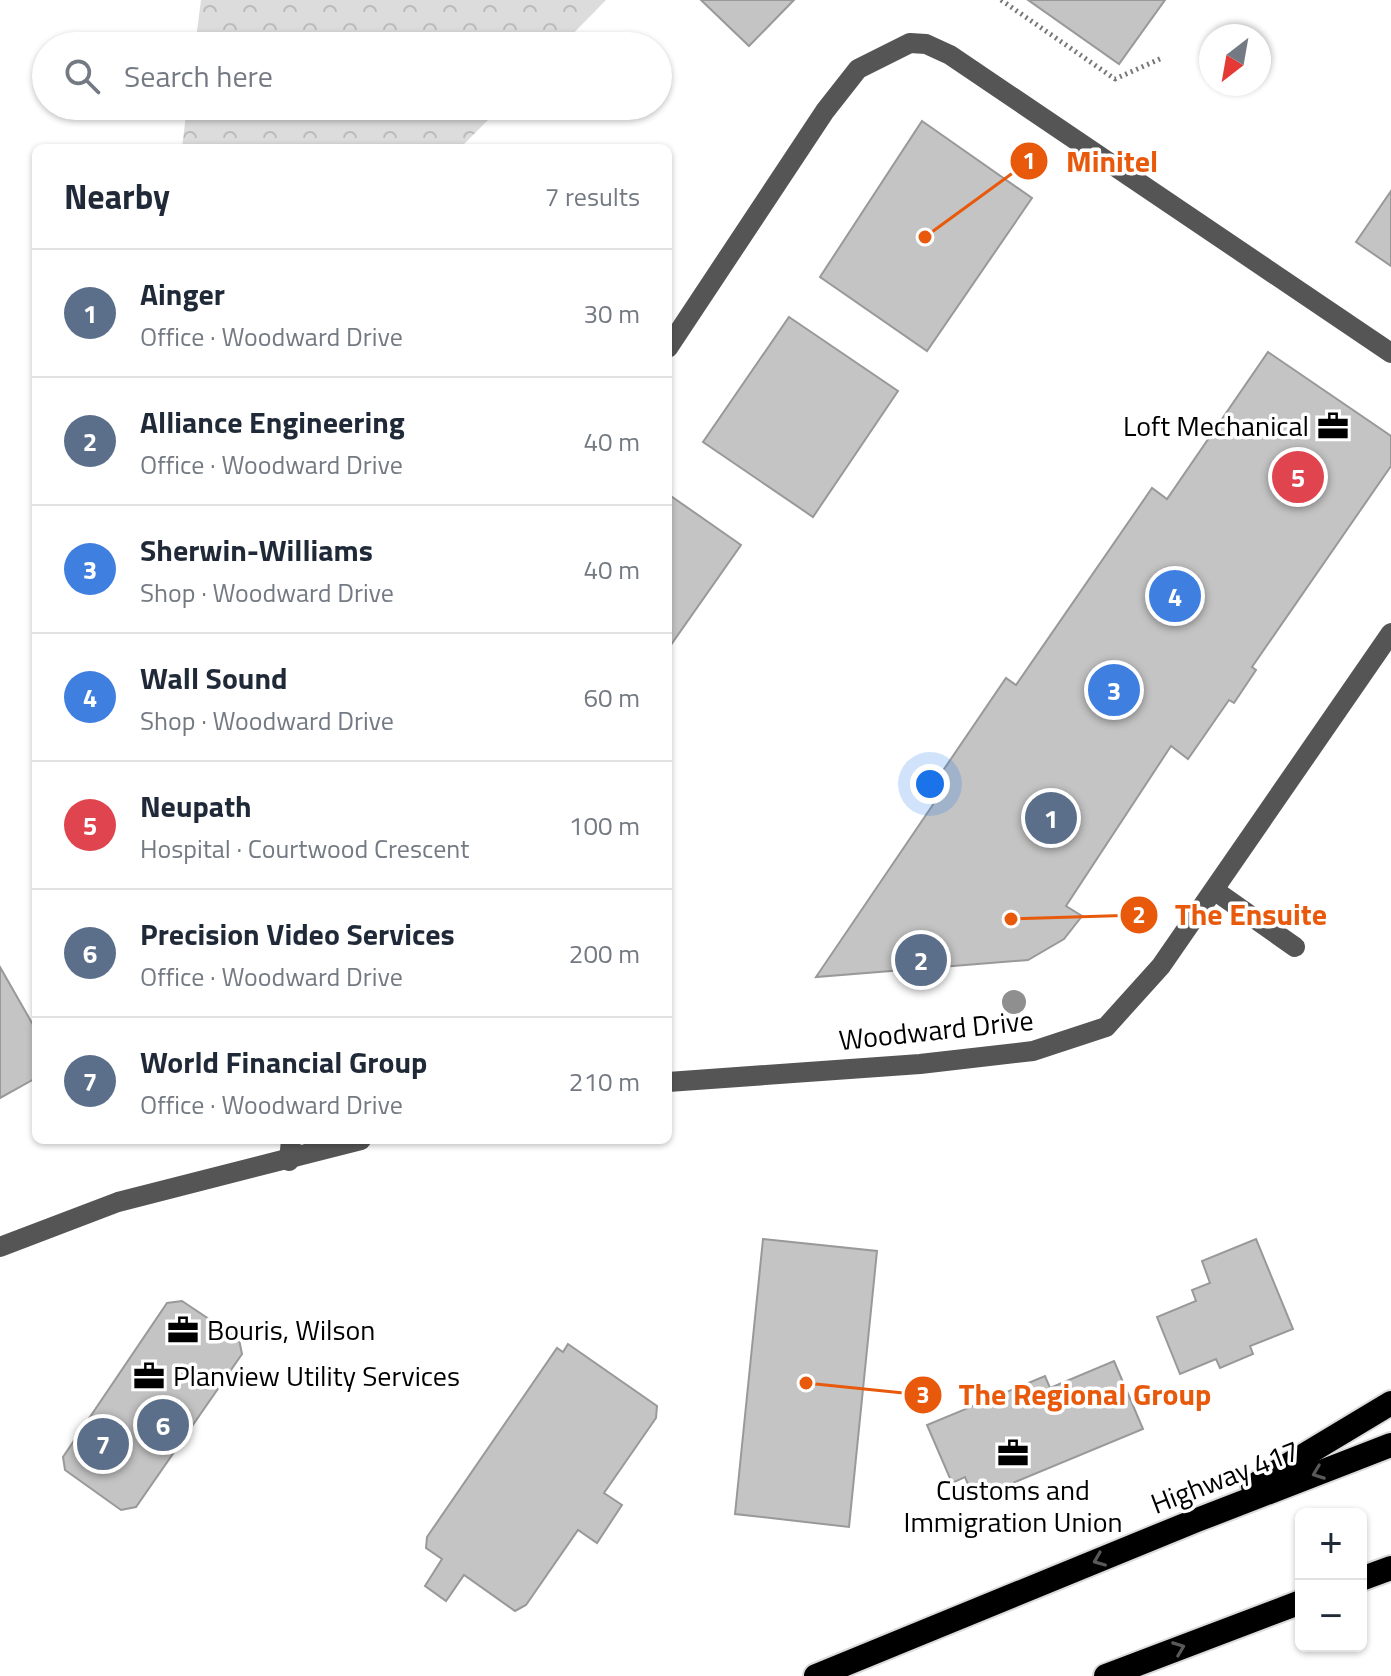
<!DOCTYPE html>
<meta charset="utf-8">
<style>
:root{--surface:#fff;--page:#f6f6f7;--text:#1f2937;--muted:#747a83;--line:#e0e1e3;--accent:#db2777}
body{margin:0;font-family:"Titillium Web",sans-serif;background:var(--page);color:var(--text)}
.controls{position:absolute;right:24px;bottom:24px;display:grid;overflow:hidden;border-radius:12px;box-shadow:0 2px 6px #0004}
.controls button{width:72px;height:72px;display:grid;place-items:center;padding:0;border:0;border-bottom:2px solid var(--line);background:var(--surface);color:var(--text);font:40px sans-serif}
.compass{position:absolute;left:1199px;top:24px;width:72px;height:72px;border-radius:50%;background:var(--surface);box-shadow:0 2px 6px #0004;rotate:211deg}
.you{position:absolute;left:930px;top:784px;width:28px;height:28px;margin:-20px;border:6px solid #fff;border-radius:50%;background:#1a73e8;box-shadow:0 0 0 12px #1a73e833}
.badge{display:grid;place-items:center;width:52px;height:52px;border-radius:50%;background:var(--accent);color:#fff;font-size:26px;font-weight:700}
.pin{position:absolute;translate:-50% -50%;border:4px solid #fff;box-shadow:0 2px 8px #0006}
.list{margin:0;padding:0;list-style:none}
h2{display:flex;justify-content:space-between;align-items:center;height:104px;margin:0;padding:0 32px;font-size:34px}
h2 small{font-size:26px;font-weight:400;color:var(--muted)}
.list li{display:grid;grid-template-columns:52px 1fr auto;gap:24px;align-items:center;box-sizing:border-box;height:128px;padding:0 32px;border-top:2px solid var(--line)}
.list b{display:block;font-size:30px;white-space:nowrap}
.list p{margin:0;font-size:26px;white-space:nowrap;color:var(--muted)}
.list em{font-size:26px;font-style:normal;color:var(--muted)}
.icon{flex:none;width:44px;height:44px;fill:none;stroke:currentColor;stroke-width:2;stroke-linecap:round;stroke-linejoin:round}
.map{position:relative;flex:none;width:1391px;height:1676px;overflow:hidden}
.search{position:absolute;background:var(--surface);box-shadow:0 2px 6px #0004;left:32px;top:32px;width:640px;height:88px;display:flex;align-items:center;gap:20px;box-sizing:border-box;padding:0 28px;border-radius:44px;color:var(--muted);font-size:30px}
.panel{position:absolute;background:var(--surface);box-shadow:0 2px 6px #0004;left:32px;top:144px;width:640px;height:1000px;border-radius:12px}
.map>svg:first-child{display:block}
.forest{fill:url(#forest-crowns)}
.building{fill:#c4c4c4;stroke:#999;stroke-width:2}
.lines{fill:none;stroke-linecap:round;stroke-linejoin:round}
.highway-casing{stroke:#dbdbdb;stroke-width:28}
.path{stroke:#777;stroke-width:5;stroke-dasharray:2 4;stroke-linecap:butt}
.minor{stroke:#555;stroke-width:20}
.highway{stroke:#000;stroke-width:24}
.tree{fill:#8f8f8f}
.oneway{stroke:#595959}
.labels{text-anchor:middle;stroke-width:7;stroke-linejoin:round;paint-order:stroke}
.poi-label{font-size:28px;fill:#000;stroke:#fff;text-anchor:start}
.street-label{font-size:28px;fill:#000;stroke:#fff}
.leader{fill:none;stroke:#e8590c;stroke-width:3}
.callout-dot{fill:#e8590c;stroke:#fff;stroke-width:3}
.mark-label{font-size:24px;text-anchor:middle;font-weight:bold;fill:#fff}
.callout-label{font-size:30px;text-anchor:middle;font-weight:bold;fill:#e8590c;stroke:#fff;stroke-width:7;stroke-linejoin:round;paint-order:stroke}
</style>
<div class="map">
<svg width="1391" height="1676" viewBox="0 0 1391 1676">
<defs>
<pattern id="forest-crowns" width="20" height="18" patternUnits="userSpaceOnUse" patternTransform="scale(2)"><rect width="20" height="18" fill="#dcdcdc"/><path d="M2 6a3 3 0 1 1 6 0M12 15a3 3 0 1 1 6 0" fill="none" stroke="#bbb"/></pattern>
</defs>
<rect width="100%" height="100%" fill="#fff"/>
<g class="forest">
<polygon points="201,0 606,0 561,46 195,46"/>
<polygon points="187,106 502,106 460,148 182,148"/>
</g>
<g class="building">
<polygon points="701,0 794,0 749,46"/>
<polygon points="1028,0 1165,0 1119,64"/>
<polygon points="922,121 1032,198 927,351 820,277"/>
<polygon points="1391,191 1391,266 1356,242"/>
<polygon points="789,317 898,391 813,517 703,442"/>
<polygon points="1268,352 1391,436 1391,466 1252,667 1256,670 1234,703 1229,700 1188,759 1171,746 1066,906 1082,916 1064,939 1028,960 816,977 949,781 940,775 1006,678 1016,685 1152,488 1167,499"/>
<polygon points="668,494 741,545 668,649"/>
<polygon points="0,967 36,1030 36,1078 0,1098"/>
<polygon points="763,1239 877,1251 849,1527 735,1514"/>
<polygon points="1256,1239 1293,1329 1250,1346 1253,1354 1220,1368 1216,1359 1180,1374 1157,1317 1196,1301 1192,1290 1210,1283 1202,1261"/>
<polygon points="182,1301 239,1339 242,1354 136,1507 121,1510 65,1470 63,1457 167,1303"/>
<polygon points="568,1344 657,1406 656,1418 604,1493 622,1505 597,1543 578,1530 526,1605 515,1611 464,1575 446,1601 425,1586 442,1559 426,1548 427,1537 557,1348 563,1352"/>
<polygon points="1114,1361 1143,1429 974,1499 965,1477 952,1483 927,1425 1045,1376 1050,1388"/>
</g>
<g class="lines">
<defs>
<g id="highway">
<polyline points="1253,1486 1391,1403"/>
<polyline points="1361,1579 1391,1568"/>
<polyline points="816,1676 1197,1520 1391,1445"/>
<polyline points="1106,1676 1301,1602"/>
</g>
</defs>
<use href="#highway" class="highway-casing"/>
<polyline class="path" points="1001,0 1115,79 1162,58"/>
<g class="minor">
<polyline points="668,348 825,111 858,69 910,43 926,44 950,55 1391,353"/>
<polyline points="1214,890 1295,947"/>
<polyline points="668,1082 920,1064 1033,1051 1106,1027 1161,966 1391,633"/>
<polyline points="289,1161 291,1140"/>
<polyline points="0,1247 118,1202 361,1140"/>
</g>
<use href="#highway" class="highway"/>
</g>
<circle class="tree" cx="1014" cy="1002" r="12"/>
<defs><path id="oneway-chevron" d="M-2-3.5L2.5 0L-2 3.5" fill="none" stroke-width="1.6" stroke-linecap="round" stroke-linejoin="round" transform="scale(2)"/></defs>
<g class="oneway">
<use href="#oneway-chevron" transform="translate(1318 1473) rotate(159)"/>
<use href="#oneway-chevron" transform="translate(1099 1560) rotate(158)"/>
<use href="#oneway-chevron" transform="translate(1179 1648) rotate(-21)"/>
</g>
<defs>
<symbol id="office-bare" viewBox="-9 -9 18 18"><path d="M-6-3h4V-5.5h4V-3h4V5H-6ZM-1-4.5V-3h2v-1.5ZM-6 0V1H6V0Z" fill="#000" stroke="#fff" stroke-width="2.5" paint-order="stroke"/></symbol>
</defs>
<g fill-rule="evenodd">
<use href="#office-bare" x="1311" y="404" width="44" height="44"/>
<use href="#office-bare" x="161" y="1308" width="44" height="44"/>
<use href="#office-bare" x="127" y="1354" width="44" height="44"/>
<use href="#office-bare" x="991" y="1431" width="44" height="44"/>
</g>
<g class="labels">
<g class="poi-label">
<text x="1309" y="436" text-anchor="end">Loft Mechanical</text>
<text x="207" y="1340">Bouris, Wilson</text>
<text x="173" y="1386">Planview Utility Services</text>
<text x="1013" y="1500" text-anchor="middle">Customs and<tspan x="1013" dy="32">Immigration Union</tspan></text>
</g>
<g class="street-label">
<text transform="translate(936 1030) rotate(-6)" y="10">Woodward Drive</text>
<text transform="translate(1225 1477) rotate(-21)" y="10">Highway 417</text>
</g>
</g>
<path class="leader" d="M925 237L1029 161M1011 919L1139 915M806 1383L923 1395"/>
<g class="callout-dot">
<circle cx="925" cy="237" r="8"/>
<circle cx="1011" cy="919" r="8"/>
<circle cx="806" cy="1383" r="8"/>
<circle cx="1029" cy="161" r="20"/>
<circle cx="1139" cy="915" r="20"/>
<circle cx="923" cy="1395" r="20"/>
</g>
<g class="mark-label">
<text x="1029" y="169">1</text>
<text x="1139" y="923">2</text>
<text x="923" y="1403">3</text>
</g>
<g class="callout-label">
<text x="1112" y="172">Minitel</text>
<text x="1251" y="925">The Ensuite</text>
<text x="1085" y="1405">The Regional Group</text>
</g>
</svg>
<div class="controls">
<button>+</button>
<button>−</button>
</div>
<svg class="compass" viewBox="-18 -18 36 36"><path d="M0-13l5 13h-10z" fill="#e53935"/><path d="M0 13l5-13h-10z" fill="#747a83"/></svg>
<div class="you"></div>
<div class="pin badge" style="left:1051px;top:818px;background:#5c6f8a">1</div>
<div class="pin badge" style="left:921px;top:960px;background:#5c6f8a">2</div>
<div class="pin badge" style="left:1114px;top:690px;background:#3f7fe0">3</div>
<div class="pin badge" style="left:1175px;top:596px;background:#3f7fe0">4</div>
<div class="pin badge" style="left:1298px;top:477px;background:#e0444e">5</div>
<div class="pin badge" style="left:163px;top:1425px;background:#5c6f8a">6</div>
<div class="pin badge" style="left:103px;top:1444px;background:#5c6f8a">7</div>
<div class="search"><svg class="icon" aria-label="search" viewBox="0 0 24 24"><circle cx="10" cy="10" r="6"/><path d="M15 15l6 6"/></svg>Search here</div>
<section class="panel">
<h2>Nearby<small>7 results</small></h2>
<ul class="list">
<li><span class="badge" style="background:#5c6f8a">1</span><div><b>Ainger</b><p>Office · Woodward Drive</p></div><em>30 m</em></li>
<li><span class="badge" style="background:#5c6f8a">2</span><div><b>Alliance Engineering</b><p>Office · Woodward Drive</p></div><em>40 m</em></li>
<li><span class="badge" style="background:#3f7fe0">3</span><div><b>Sherwin-Williams</b><p>Shop · Woodward Drive</p></div><em>40 m</em></li>
<li><span class="badge" style="background:#3f7fe0">4</span><div><b>Wall Sound</b><p>Shop · Woodward Drive</p></div><em>60 m</em></li>
<li><span class="badge" style="background:#e0444e">5</span><div><b>Neupath</b><p>Hospital · Courtwood Crescent</p></div><em>100 m</em></li>
<li><span class="badge" style="background:#5c6f8a">6</span><div><b>Precision Video Services</b><p>Office · Woodward Drive</p></div><em>200 m</em></li>
<li><span class="badge" style="background:#5c6f8a">7</span><div><b>World Financial Group</b><p>Office · Woodward Drive</p></div><em>210 m</em></li>
</ul>
</section>
</div>
